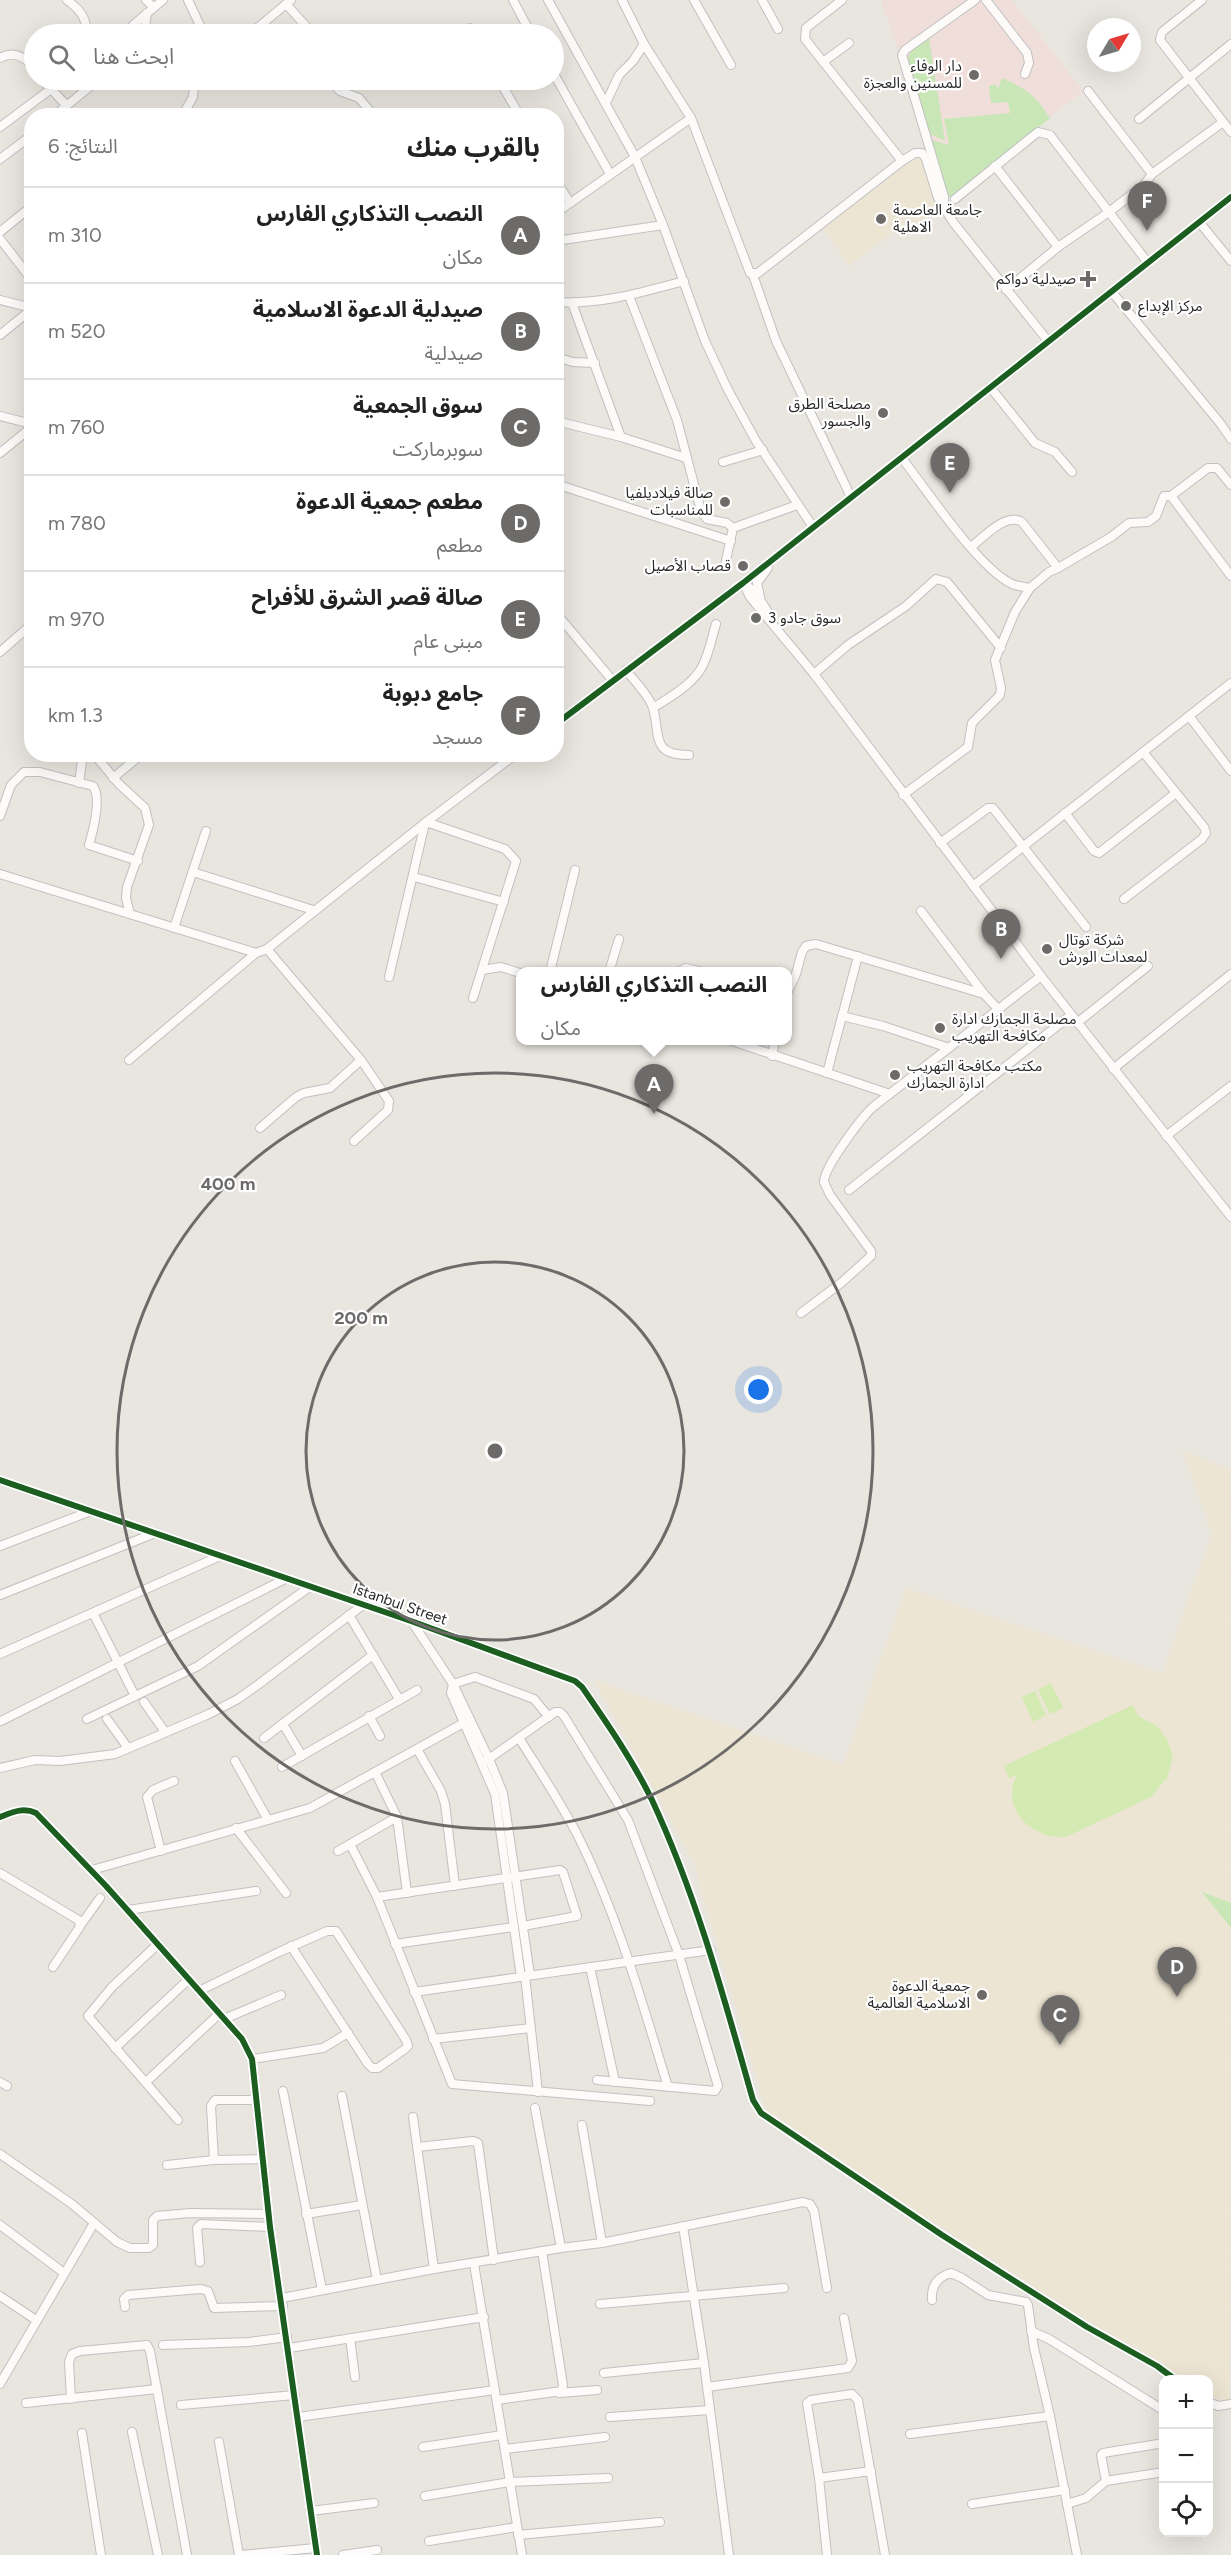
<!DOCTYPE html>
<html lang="ar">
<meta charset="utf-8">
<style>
:root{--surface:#fff;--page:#f2f2f2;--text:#222;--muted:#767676;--line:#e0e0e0;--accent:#6d6b69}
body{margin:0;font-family:Figtree,"Noto Sans Arabic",sans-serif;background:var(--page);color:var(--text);direction:rtl}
.controls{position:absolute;right:18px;bottom:18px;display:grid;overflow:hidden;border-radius:12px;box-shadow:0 6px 24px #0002}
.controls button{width:54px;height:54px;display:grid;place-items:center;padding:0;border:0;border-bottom:2px solid var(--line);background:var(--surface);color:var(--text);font:30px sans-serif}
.compass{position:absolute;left:1087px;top:18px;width:54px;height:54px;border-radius:50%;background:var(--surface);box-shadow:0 6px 24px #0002;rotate:52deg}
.you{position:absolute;left:759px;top:1390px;width:21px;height:21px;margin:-15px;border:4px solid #fff;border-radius:50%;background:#1a73e8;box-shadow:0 0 0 9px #1a73e833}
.badge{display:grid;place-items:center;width:39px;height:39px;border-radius:50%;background:var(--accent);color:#fff;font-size:20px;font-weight:700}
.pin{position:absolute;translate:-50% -50px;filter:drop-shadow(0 2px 3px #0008)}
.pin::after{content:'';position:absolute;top:32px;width:21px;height:18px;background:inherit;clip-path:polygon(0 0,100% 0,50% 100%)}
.popup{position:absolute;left:516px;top:967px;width:276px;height:78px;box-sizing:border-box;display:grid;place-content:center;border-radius:12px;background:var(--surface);filter:drop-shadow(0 2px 4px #0005);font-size:20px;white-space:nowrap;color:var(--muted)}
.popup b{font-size:22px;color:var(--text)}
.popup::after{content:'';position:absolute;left:50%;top:100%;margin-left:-12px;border:12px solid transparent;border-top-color:var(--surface)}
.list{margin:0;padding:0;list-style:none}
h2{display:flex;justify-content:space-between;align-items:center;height:78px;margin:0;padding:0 24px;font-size:26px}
h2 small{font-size:20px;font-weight:400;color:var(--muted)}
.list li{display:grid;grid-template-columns:39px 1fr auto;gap:18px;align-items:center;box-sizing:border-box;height:96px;padding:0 24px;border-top:2px solid var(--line)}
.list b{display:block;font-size:22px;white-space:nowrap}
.list p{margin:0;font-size:20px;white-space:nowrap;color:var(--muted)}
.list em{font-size:20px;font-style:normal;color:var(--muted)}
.icon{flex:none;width:33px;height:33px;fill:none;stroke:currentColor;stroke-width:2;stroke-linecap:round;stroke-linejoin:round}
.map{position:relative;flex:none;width:1231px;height:2555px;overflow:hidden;direction:ltr}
.search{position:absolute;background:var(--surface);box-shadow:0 6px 24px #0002;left:24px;top:24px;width:540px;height:66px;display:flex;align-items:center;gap:15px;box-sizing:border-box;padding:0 21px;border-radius:33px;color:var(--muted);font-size:22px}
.panel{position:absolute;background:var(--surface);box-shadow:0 6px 24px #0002;left:24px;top:108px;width:540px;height:654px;border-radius:24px;direction:rtl}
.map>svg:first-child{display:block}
.education{fill:#ede5d3}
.medical{fill:#f0dedb}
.green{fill:#c8e6b6}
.pitch{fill:#d4eab3}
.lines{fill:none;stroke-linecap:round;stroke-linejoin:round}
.minor-casing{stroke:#c2c1c1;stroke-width:10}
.minor{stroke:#fcfbfa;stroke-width:8}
.cycleway-casing{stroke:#fff;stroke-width:10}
.cycleway{stroke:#1b5e20;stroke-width:6}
.ring{fill:none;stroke:#6d6b69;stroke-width:3}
.poi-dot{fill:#6d6b69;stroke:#fff;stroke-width:2}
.labels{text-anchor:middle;stroke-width:4.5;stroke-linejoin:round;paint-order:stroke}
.poi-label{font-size:15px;fill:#2a2a2a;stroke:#fff;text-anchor:end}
.street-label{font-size:15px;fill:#2a2a2a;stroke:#fff}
.centre{fill:#6d6b69;stroke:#fff;stroke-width:3}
.ring-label{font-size:18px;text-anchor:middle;font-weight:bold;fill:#6d6b69;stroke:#fff;stroke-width:4.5;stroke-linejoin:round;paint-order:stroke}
</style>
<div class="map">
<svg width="1231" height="2555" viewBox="0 0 1231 2555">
<rect width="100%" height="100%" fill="#e9e5df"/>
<g class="education">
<polygon points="921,157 943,211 891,234 849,265 823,228 909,163"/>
<polygon points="1182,1450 1231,1470 1230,2401 1209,2397 1208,2380 1182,2379 1163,2364 1106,2333 815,2146 766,2111 698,1880 697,1869 594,1680 843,1765 906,1588 1162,1673 1212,1533"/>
</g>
<polygon class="medical" points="881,0 1012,0 1083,91 949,198"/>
<g class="green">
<polygon points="929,38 945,141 930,134 907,59 912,50"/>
<path d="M1002 78C1026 89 1035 94 1050 118L949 198 929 139 949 145 944 119 1010 113 1008 102 991 103 989 86 995 84 998 89Z"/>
<polygon points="1202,1892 1231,1903 1231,1928"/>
</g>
<g class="pitch">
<polygon points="1051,1683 1063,1708 1050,1714 1038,1690"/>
<polygon points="1035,1691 1046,1715 1033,1722 1022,1697"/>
<path d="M1133 1705 1138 1716 1157 1726 1168 1741 1173 1757 1167 1778 1151 1797 1068 1836C1035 1843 998 1808 1017 1775L1009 1778 1004 1766Z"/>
</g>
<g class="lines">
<defs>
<g id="minor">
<path d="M67 0C78 8 90 20 84 34"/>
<polyline points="146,0 153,7"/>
<polyline points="188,0 204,34"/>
<polyline points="513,0 531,34"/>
<polyline points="548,0 635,157 663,225 705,341 728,390 756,441 813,527"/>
<polyline points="622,0 644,44 691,118 750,273 758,273 902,161 915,153 922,153 926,159 938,198 953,222 1048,341"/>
<polyline points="694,0 731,65"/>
<polyline points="762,0 778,29"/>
<polyline points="842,0 806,28 805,39 902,161"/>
<polyline points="986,0 1027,53 1029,63 1025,74"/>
<polyline points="1202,0 1162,32 1160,40 1231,132"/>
<polyline points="286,4 313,34"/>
<polyline points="470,28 473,34"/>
<polyline points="129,34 133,25 163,0"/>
<polyline points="144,34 147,13"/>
<polyline points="250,34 291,0"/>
<path d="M0 58C14 50 25 57 34 68"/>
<polyline points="823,62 849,43"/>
<polyline points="554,74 610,174"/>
<polyline points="43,80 66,105"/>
<polyline points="330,80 340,91 359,98 374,116"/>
<polyline points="499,80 520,116"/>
<polyline points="606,103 619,75 633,61 644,44"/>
<polyline points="54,116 98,80"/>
<polyline points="182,116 193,97 194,84 190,80"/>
<polyline points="1139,119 1231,44"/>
<polyline points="0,127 63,80"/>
<polyline points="0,159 32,135"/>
<polyline points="995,166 1058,247"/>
<polyline points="1152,174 1223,122"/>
<polyline points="556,180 570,203"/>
<polyline points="955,199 1038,132 1050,135 1109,212 1144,185 1152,174 1088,91"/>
<polyline points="944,207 944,197 902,55 905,50 975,0"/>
<polyline points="556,213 691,118"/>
<polyline points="1200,223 1231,261"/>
<polyline points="0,232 32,206"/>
<polyline points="0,239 32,280"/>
<polyline points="556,241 663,225"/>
<polyline points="753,275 776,341 851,497"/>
<polyline points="1006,290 1058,247 1109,212 1148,263"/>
<polyline points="1112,292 1220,423 1231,439"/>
<polyline points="629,296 677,420 701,511 707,519 727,523 733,528"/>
<polyline points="0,300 32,308"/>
<path d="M556 302C600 305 643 292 684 281"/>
<polyline points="572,303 621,437"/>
<polyline points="0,335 32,309"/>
<polyline points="556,357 573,362 595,363"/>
<polyline points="990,387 1035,443 1055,452 1072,472"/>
<polyline points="0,416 32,424"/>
<polyline points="556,421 621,437 686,458"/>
<polyline points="0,453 32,427"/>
<path d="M901 457C926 489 978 568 1012 584 1017 586 1024 587 1030 588L1049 572 1058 568"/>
<polyline points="723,462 763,450"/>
<polyline points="556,484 731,541"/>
<polyline points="1171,496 1231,576"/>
<polyline points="733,528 797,505"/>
<path d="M971 547C984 537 1006 512 1022 522L1058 568 1111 537 1129 523 1148 522 1156 516 1164 496H1171L1208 468H1217L1231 485"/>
<polyline points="725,565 733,528"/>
<polyline points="743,583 750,597 814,674 1041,976 1231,1217"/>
<polyline points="744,583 756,593 771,617"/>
<polyline points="760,597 757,583 768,568"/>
<polyline points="556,613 613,681"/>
<polyline points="0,652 32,624"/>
<path d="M626 670C634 681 649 695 653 708 661 735 650 755 689 755"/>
<polyline points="814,674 848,645 906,606 936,579 947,582 1001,648"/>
<path d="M653 708C670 697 694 684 703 665 709 653 712 637 716 624"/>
<polyline points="1189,716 1231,771"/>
<polyline points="556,724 743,583 1231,197"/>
<polyline points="94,754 119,784 145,808 149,825 127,887 126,898 130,914"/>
<polyline points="113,778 142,754"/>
<polyline points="79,783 83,754"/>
<polyline points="903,795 968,747 972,723 1000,695 1001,688 995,660 1015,612 1030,588"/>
<polyline points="1065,813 1094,851 1099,853 1176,793"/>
<path d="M0 816 11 785 24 772H40L93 786C102 798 93 831 89 845L138 861"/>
<polyline points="426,822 505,849 516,861 473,998"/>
<polyline points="940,843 988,808 993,808 1086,927"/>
<polyline points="193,872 313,910"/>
<polyline points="0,874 256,953"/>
<polyline points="414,877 504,902"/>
<polyline points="973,886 1231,683"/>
<polyline points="1124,899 1202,839 1206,833 1204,827 1143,752"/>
<polyline points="921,911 984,994 998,1009"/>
<polyline points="174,928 206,831"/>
<polyline points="267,949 361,1060 389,1101 388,1110 354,1141"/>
<polyline points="482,970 501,967 520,973"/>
<polyline points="550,972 575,870"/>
<polyline points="609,972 619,939"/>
<polyline points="677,972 686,968 703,972"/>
<polyline points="389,977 425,823"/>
<polyline points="788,991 796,974 802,952 806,946 816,944 984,994"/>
<polyline points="842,1016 883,1026 949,1048"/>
<polyline points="1077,1023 1148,966"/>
<polyline points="729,1040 890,1094"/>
<polyline points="772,1056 775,1040"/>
<polyline points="129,1060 256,953 267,949 425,823 516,754"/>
<polyline points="1113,1069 1231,974"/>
<polyline points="827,1073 858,956"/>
<polyline points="260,1128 296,1097 304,1093 330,1088 361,1060"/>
<polyline points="1166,1136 1231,1086"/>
<polyline points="849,1190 1071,1015"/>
<path d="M801 1313 841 1283 871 1256V1251L830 1195 824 1182C824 1167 862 1117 873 1107L1041 976"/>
<path d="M0 1480 411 1621 575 1681 582 1687C607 1723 633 1761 652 1800 697 1897 724 1998 753 2100L761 2113 942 2235 1087 2327 1157 2366 1176 2380"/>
<polyline points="0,1546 91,1511"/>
<polyline points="0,1595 155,1533"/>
<polyline points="93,1613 135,1696"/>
<polyline points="349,1615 399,1699"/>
<polyline points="412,1622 453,1684 489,1759 503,1793 530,1975"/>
<polyline points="0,1654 220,1556"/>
<polyline points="453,1684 451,1693 495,1794 521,1977"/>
<polyline points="453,1684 475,1677 534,1699 549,1717"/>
<polyline points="144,1702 165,1732"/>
<polyline points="369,1716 380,1736"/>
<polyline points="87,1719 198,1666 311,1586"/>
<polyline points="107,1719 128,1748"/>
<polyline points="1,1721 287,1578"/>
<polyline points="283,1724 302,1756"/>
<polyline points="264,1738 373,1655"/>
<path d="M519 1738C539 1770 561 1803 578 1836 618 1916 642 2002 668 2087"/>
<polyline points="417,1749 441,1791 445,1804 455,1886"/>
<polyline points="483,1763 555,1712 560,1712 564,1716 628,1820 679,1955 718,2086 715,2091 597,2080"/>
<polyline points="282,1767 417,1690"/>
<polyline points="0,1768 35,1760 60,1761 115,1754 209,1714 238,1699 259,1684 364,1604"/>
<polyline points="375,1772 397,1817 407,1893"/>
<path d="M0 1817C13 1812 23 1807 36 1813L106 1886 242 2039 252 2059 270 2227 317 2555"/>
<polyline points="268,1820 310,1808 469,1720"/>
<polyline points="236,1828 286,1893"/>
<polyline points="350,1844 377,1897 452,2084 650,2101"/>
<polyline points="161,1851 147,1797 153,1790 174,1781"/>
<polyline points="338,1851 397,1817"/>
<polyline points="92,1870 268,1820 235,1761"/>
<polyline points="0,1873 80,1921 79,1928 53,1967"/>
<polyline points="377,1897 560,1870 563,1872 577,1916 523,1926"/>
<polyline points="128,1910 256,1891"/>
<polyline points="80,1926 100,1898"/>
<polyline points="395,1944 514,1927"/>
<polyline points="157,1945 112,1987 88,2016 178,2120"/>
<polyline points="590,1967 615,2082"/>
<polyline points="525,1976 538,2092"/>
<polyline points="199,1991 279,1952 327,1931 336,1931 406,2040 408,2046 405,2049 378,2068 372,2068 368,2064 291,1946"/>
<polyline points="414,1992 711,1950"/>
<polyline points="224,2019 281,1995"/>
<polyline points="433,2039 531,2028"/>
<polyline points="115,2048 188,1980"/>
<polyline points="252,2059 323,2048 348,2033"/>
<polyline points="0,2082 7,2086"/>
<polyline points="146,2082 219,2014"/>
<polyline points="283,2091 322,2290"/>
<polyline points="342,2096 377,2280"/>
<polyline points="535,2108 561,2248"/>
<polyline points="413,2117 434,2269"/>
<polyline points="582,2125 602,2243"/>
<polyline points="418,2147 473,2141 478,2143 494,2260"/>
<polyline points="0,2154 72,2204 117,2242 130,2248 149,2248 153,2245 153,2220 157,2216 190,2213 269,2214"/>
<polyline points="214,2160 211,2106 215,2100 256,2100"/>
<polyline points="167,2165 214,2160 263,2159"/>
<polyline points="306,2214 362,2205"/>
<polyline points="0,2225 64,2273"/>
<polyline points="683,2226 704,2363 729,2555"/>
<polyline points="200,2262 197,2228 201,2224 270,2227"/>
<polyline points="474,2264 522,2555"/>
<polyline points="0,2296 36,2320"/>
<polyline points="282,2298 434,2269 561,2248 602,2243 803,2202 810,2204 814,2211 827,2288"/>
<path d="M932 2300C931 2286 937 2277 951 2273L962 2278 988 2295 1026 2302 1028 2305 1034 2348 1050 2416 1077 2555"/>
<polyline points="600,2304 784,2288"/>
<polyline points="125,2307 124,2299 128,2295 201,2289 208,2291 214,2308 283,2306"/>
<polyline points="1031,2331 1049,2339 1163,2410"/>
<polyline points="350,2338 355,2377"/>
<polyline points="163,2345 249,2342 287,2337"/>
<polyline points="289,2348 484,2317"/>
<polyline points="604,2373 704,2363"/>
<polyline points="0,2384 94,2223"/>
<polyline points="707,2387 848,2368 852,2361 844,2318"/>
<polyline points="559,2393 597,2390"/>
<polyline points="71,2399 69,2362 72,2354 80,2351 147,2345 150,2351 187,2555"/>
<polyline points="497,2400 562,2391 563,2385 542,2251"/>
<polyline points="1208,2402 1218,2406 1231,2404"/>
<polyline points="26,2403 157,2389"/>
<polyline points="181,2405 295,2395"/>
<polyline points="298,2417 495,2390"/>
<polyline points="610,2417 710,2410"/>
<polyline points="132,2432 158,2555"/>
<polyline points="82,2433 101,2555"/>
<polyline points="910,2434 1050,2416"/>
<polyline points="219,2442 239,2555"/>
<polyline points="423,2447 502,2435"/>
<polyline points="505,2449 605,2437"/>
<polyline points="819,2478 871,2471"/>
<polyline points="1106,2481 1101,2455 1103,2453 1164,2443"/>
<polyline points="425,2496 510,2482 608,2478"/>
<polyline points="972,2504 1065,2490"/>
<polyline points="1067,2504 1086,2498 1106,2481 1164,2472"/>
<polyline points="311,2511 374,2503"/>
<polyline points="518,2535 660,2522"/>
<polyline points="429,2541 517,2527"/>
<polyline points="241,2555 316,2548"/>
<polyline points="343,2555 377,2550"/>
<polyline points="827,2555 819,2478 807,2403 811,2400 852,2394 858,2400 885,2555"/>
</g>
</defs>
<use href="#minor" class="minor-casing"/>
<use href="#minor" class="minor"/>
<defs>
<g id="cycleway">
<polyline points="556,724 743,583 1231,197"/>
<path d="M0 1480 411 1621 575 1681 582 1687C607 1723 633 1761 652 1800 697 1897 724 1998 753 2100L761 2113 942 2235 1087 2327 1157 2366 1176 2380"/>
<path d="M0 1817C13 1812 23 1807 36 1813L106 1886 242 2039 252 2059 270 2227 317 2555"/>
</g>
</defs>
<use href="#cycleway" class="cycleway-casing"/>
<use href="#cycleway" class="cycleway"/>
</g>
<g class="ring">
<circle cx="495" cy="1451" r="189"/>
<circle cx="495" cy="1451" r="378"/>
</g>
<g class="poi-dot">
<circle cx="974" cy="75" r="6"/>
<circle cx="881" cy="219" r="6"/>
<path d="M1085 270h6v6h6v6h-6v6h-6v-6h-6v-6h6z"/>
<circle cx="1126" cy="306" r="6"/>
<circle cx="883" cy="413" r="6"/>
<circle cx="725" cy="502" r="6"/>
<circle cx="743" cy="566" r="6"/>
<circle cx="756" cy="618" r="6"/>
<circle cx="1047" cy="949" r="6"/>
<circle cx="940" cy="1028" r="6"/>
<circle cx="895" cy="1075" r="6"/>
<circle cx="982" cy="1995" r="6"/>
</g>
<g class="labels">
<g class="poi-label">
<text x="962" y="71">دار الوفاء<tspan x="962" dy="17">للمسنين والعجزة</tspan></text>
<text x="893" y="215" text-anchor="start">جامعة العاصمة<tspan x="893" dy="17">الاهلية</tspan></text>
<text x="1076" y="284">صيدلية دواكم</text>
<text x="1138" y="311" text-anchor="start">مركز الإبداع</text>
<text x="871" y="409">مصلحة الطرق<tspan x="871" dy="17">والجسور</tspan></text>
<text x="713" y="498">صالة فيلاديلفيا<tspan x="713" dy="17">للمناسبات</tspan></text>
<text x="731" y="571">قصاب الأصيل</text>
<text x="768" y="623" text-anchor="start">سوق جادو 3</text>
<text x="1059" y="945" text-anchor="start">شركة توتال<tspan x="1059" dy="17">لمعدات الورش</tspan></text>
<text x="952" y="1024" text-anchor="start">مصلحة الجمارك ادارة<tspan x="952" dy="17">مكافحة التهريب</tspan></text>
<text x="907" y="1071" text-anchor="start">مكتب مكافحة التهريب<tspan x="907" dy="17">ادارة الجمارك</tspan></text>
<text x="970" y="1991">جمعية الدعوة<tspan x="970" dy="17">الاسلامية العالمية</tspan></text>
</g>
<g class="street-label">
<text transform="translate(400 1604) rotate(19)" y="5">Istanbul Street</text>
</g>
</g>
<circle cx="495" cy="1451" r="9" class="centre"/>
<g class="ring-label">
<text x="228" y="1190">400 m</text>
<text x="361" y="1324">200 m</text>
</g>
</svg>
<div class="controls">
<button>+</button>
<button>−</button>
<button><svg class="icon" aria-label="locate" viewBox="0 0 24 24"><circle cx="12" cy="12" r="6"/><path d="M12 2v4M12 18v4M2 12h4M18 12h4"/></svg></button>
</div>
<svg class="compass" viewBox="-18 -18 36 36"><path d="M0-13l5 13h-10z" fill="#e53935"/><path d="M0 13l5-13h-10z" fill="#767676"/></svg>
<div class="you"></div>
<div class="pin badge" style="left:654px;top:1114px">A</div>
<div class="popup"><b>النصب التذكاري الفارس</b>مكان</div>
<div class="pin badge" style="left:1001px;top:959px">B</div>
<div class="pin badge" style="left:1060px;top:2045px">C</div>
<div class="pin badge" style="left:1177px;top:1997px">D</div>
<div class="pin badge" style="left:950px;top:493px">E</div>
<div class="pin badge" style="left:1147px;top:231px">F</div>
<div class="search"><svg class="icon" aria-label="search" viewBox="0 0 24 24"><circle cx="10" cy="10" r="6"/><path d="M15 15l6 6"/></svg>ابحث هنا</div>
<section class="panel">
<h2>بالقرب منك<small>النتائج: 6</small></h2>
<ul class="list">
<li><span class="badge">A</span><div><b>النصب التذكاري الفارس</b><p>مكان</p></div><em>310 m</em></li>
<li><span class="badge">B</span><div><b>صيدلية الدعوة الاسلامية</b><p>صيدلية</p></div><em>520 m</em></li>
<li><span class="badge">C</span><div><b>سوق الجمعية</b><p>سوبرماركت</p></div><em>760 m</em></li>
<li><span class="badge">D</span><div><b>مطعم جمعية الدعوة</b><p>مطعم</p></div><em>780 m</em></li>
<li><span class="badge">E</span><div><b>صالة قصر الشرق للأفراح</b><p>مبنى عام</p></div><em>970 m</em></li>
<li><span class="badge">F</span><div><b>جامع دبوبة</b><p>مسجد</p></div><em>1.3 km</em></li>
</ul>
</section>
</div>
